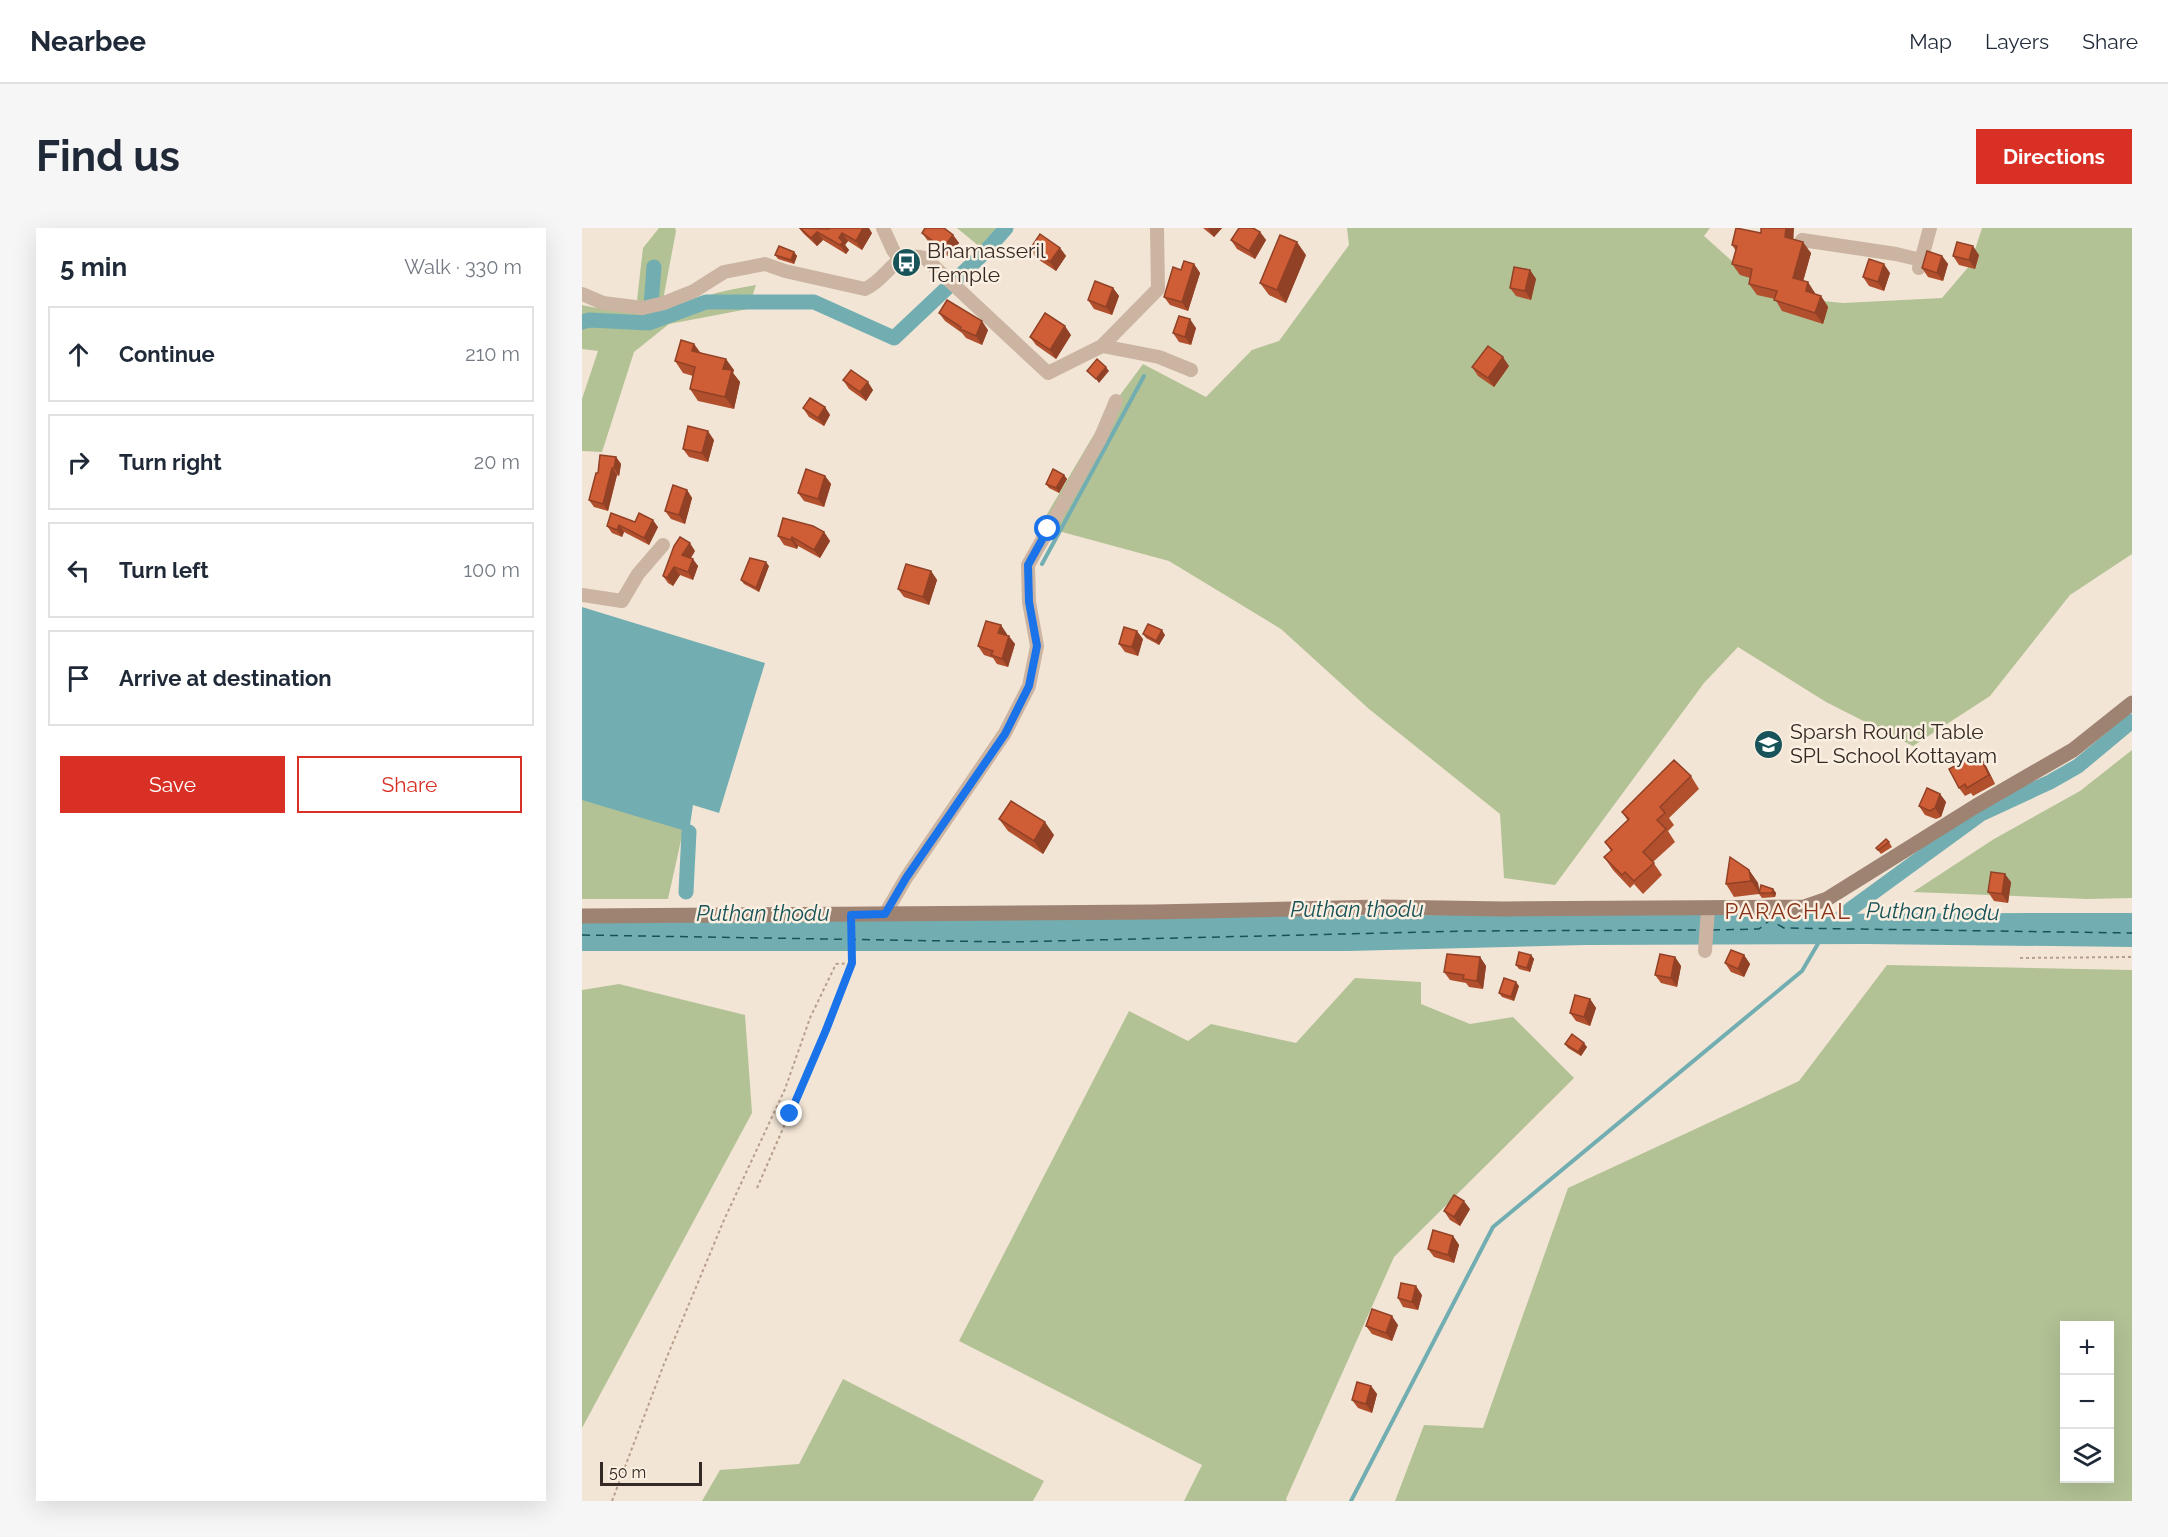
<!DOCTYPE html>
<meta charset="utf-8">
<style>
:root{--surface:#fff;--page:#f6f6f7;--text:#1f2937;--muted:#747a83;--line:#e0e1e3;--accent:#d93025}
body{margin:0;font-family:Raleway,sans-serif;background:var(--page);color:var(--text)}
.controls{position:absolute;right:18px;bottom:18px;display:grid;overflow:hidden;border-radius:0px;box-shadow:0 6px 24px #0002}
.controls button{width:54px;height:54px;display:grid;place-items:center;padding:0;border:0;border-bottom:2px solid var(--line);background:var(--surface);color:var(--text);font:30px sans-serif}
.scale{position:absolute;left:18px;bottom:15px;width:102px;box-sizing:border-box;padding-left:6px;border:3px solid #342924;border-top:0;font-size:16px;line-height:21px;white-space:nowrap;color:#342924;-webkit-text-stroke:4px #faefe1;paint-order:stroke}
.stop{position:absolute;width:18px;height:18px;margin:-14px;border:4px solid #1a73e8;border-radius:50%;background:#fff}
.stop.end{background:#1a73e8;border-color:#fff;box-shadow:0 2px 6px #0008}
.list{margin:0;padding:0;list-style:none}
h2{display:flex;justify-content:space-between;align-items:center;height:78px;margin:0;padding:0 24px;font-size:26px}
h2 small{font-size:20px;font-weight:400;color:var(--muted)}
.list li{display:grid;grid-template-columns:39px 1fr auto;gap:18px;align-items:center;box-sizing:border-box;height:96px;margin:0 12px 12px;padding:0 12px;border:2px solid var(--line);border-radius:0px}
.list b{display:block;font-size:22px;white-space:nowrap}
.list em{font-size:20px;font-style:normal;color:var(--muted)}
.actions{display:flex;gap:12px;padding:18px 24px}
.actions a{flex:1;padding:14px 0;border:2px solid var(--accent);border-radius:0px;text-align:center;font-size:21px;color:var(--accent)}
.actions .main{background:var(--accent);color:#fff}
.icon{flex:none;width:33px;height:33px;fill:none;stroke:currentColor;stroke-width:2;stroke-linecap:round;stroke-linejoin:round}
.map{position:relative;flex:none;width:1550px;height:1273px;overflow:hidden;border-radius:0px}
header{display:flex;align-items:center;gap:36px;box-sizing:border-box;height:84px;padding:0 30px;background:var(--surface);border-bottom:2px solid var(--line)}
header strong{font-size:28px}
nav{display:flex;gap:33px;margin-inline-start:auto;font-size:21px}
.intro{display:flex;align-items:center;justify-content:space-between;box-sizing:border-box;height:144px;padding:0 36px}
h1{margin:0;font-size:42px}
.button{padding:15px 27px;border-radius:0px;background:var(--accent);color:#fff;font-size:21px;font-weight:700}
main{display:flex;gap:36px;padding:0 36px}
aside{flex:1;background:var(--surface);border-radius:0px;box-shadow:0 6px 24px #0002}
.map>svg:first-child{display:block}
.green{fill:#b2c295;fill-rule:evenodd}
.water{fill:#72aeb1}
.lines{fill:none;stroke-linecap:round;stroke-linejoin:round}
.stream{stroke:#72aeb1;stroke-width:4}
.canal{stroke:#72aeb1;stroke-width:15}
.ferry{stroke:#175358;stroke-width:1.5;stroke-dasharray:8 6;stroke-linecap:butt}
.path{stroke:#b79e8b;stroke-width:2;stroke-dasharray:3 3;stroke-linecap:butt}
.street{stroke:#cbb4a1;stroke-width:14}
.secondary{stroke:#9e8372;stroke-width:15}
.wall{fill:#b2502e}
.shaded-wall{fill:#914126}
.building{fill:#cf5d36;stroke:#914126;stroke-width:1.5}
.route{stroke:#1a73e8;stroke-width:8}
.labels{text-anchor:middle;stroke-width:5;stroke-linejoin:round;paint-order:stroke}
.poi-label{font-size:21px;fill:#342924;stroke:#faefe1;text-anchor:start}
.water-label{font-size:22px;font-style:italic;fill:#175358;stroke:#faefe1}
.neighbourhood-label{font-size:22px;letter-spacing:1.5px;fill:#893418;stroke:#faefe1}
</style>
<header>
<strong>Nearbee</strong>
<nav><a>Map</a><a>Layers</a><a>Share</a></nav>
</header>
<div class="intro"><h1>Find us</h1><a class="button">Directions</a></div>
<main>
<aside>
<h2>5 min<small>Walk · 330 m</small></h2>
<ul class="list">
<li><svg class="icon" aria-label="ahead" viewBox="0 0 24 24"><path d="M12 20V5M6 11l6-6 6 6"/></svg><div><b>Continue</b></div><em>210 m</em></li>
<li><svg class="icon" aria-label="right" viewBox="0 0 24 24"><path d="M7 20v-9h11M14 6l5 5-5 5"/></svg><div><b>Turn right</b></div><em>20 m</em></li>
<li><svg class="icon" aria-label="left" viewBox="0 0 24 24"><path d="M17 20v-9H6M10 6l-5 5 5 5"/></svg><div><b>Turn left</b></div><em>100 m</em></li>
<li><svg class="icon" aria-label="arrive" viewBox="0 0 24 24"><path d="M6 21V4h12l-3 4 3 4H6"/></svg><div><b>Arrive at destination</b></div></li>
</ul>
<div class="actions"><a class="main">Save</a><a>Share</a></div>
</aside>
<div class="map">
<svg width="1550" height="1273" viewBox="0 0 1550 1273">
<rect width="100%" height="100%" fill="#f2e5d5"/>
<g class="green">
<polygon points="77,0 93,0 94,3 81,72 62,76 55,72 61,20"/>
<polygon points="375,0 414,0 398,19"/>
<polygon points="765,0 1128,0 1122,8 1189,68 1261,75 1360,70 1388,37 1400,0 1550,0 1550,326 1488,367 1408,468 1331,518 1244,474 1156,419 1122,455 973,657 922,650 918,586 787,481 699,401 587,333 458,298 524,186 561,136 624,169 670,122 697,113 767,17"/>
<path d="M174 57 166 81 87 96 52 124 20 224 0 223V171L16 123 0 121V77C25 82 53 88 79 83 95 81 108 73 124 68 140 63 157 60 174 57Z"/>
<polygon points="0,493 117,531 86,671 0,671"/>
<polygon points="1550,522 1550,670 1505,671 1331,664 1412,611 1498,563"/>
<path d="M1305 737 1550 742V1273H813L842 1197 901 1200 986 960 1217 853ZM1482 1098H1528V1250H1482Z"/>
<polygon points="773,750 839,754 839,776 888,796 931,789 992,850 812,1029 704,1271 705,1273 602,1273 620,1237 377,1113 547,783 606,813 629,796 714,815"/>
<polygon points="37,756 163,787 170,885 0,1200 0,762"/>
<polygon points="261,1151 462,1253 451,1273 120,1273 138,1242 217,1236"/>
</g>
<g class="water">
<polygon points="0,379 183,435 137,585 111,577 107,604 0,572"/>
<polygon points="1466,685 1550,685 1550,719 1285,716 1003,717 766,723 0,723 0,690"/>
</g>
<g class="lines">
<g class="stream">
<polyline points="460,336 562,148"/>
<polyline points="769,1273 911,999 1220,743 1237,714"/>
</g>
<g class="canal">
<polyline points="68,90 72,39"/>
<polyline points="0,94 7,92 67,95 124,74 232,74 312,110 403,24 424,0"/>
<polyline points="104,664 107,604"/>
<polyline points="1247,700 1270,680 1399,586 1468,554 1496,538 1550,493"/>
</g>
<g class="ferry">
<polyline points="1130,702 1177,701 1188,692 1202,700 1550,705"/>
<polyline points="0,707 427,714 886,703 1119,702"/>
</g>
<g class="path">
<polyline points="1438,730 1550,729"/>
<polyline points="175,960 244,802 270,735 269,701"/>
<polyline points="30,1273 82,1136 142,992 203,861 228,790 254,736 270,735"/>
</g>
<g class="street">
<polyline points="301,0 311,22 318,32"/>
<polyline points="1220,12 1314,26 1339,32"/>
<polyline points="1337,40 1348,0"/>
<path d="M0 66 21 75 61 80 82 75 112 63 142 44 183 36 203 43 283 61C309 49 310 22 343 30L466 145 520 118 576 61 575 0"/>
<polyline points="520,118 577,129 609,142"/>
<polyline points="0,367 40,373 56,346 81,317"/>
<polyline points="303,686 324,650 423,505 447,458 455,418 447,374 446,337 518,211 534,173"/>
<polyline points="1123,723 1126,680"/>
</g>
<polyline class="secondary" points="0,688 571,684 799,679 922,681 1222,679 1245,671 1394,578 1491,522 1550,475"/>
</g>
<g class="wall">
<polygon points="217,0 246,0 290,5 280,22 266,13 263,17 267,22 264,26 241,12 235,18 222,6"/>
<polygon points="621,0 640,0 632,9"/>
<polygon points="678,4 684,12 673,31 655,21 649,12"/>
<polygon points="340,5 371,7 377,15 367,29 346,13"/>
<polygon points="1211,11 1229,25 1221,53 1233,65 1233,66 1239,68 1246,79 1241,96 1200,83 1193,71 1175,67 1167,56 1168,50 1158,47 1150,36 1154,23 1150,17"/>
<polygon points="478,20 484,28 474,43 454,30 448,21"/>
<polygon points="212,24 215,28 212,36 196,31 193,27"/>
<polygon points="724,27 704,75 687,67 678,55"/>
<polygon points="1397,27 1393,41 1377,37 1371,28"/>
<polygon points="1360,28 1366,36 1361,53 1346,49 1340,40"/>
<polygon points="612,36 618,45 606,83 588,77 582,69"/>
<polygon points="948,42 954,51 949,72 934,68 928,60"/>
<polygon points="1308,45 1302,63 1287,58 1281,49"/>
<polygon points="531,60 537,68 530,87 512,81 506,72"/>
<polygon points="357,85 406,102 400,117 384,110 380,105 363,93"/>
<polygon points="614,100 609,117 597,114 591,105"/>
<polygon points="489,107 474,131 454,117 448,109"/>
<polygon points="112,116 118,124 152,142 151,145 158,154 152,181 116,173 108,161 111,148 101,145 93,133"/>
<polygon points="927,138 912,159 896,148 890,139"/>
<polygon points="261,152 291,162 284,173 267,161"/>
<polygon points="243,179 248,187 242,198 227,189 221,180"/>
<polygon points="132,212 126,234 107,229 101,221"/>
<polygon points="34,229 39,236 37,248 35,247 26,283 12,279 7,272 16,245"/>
<polygon points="482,247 485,251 477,265 467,260 464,256"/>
<polygon points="243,248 249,256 242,279 222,273 216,265"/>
<polygon points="105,262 110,270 103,296 89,291 83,283"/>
<polygon points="53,294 76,299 67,317 42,304 40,309 30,305 25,298"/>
<polygon points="242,304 248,313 238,330 216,318 215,321 202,317 196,308"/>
<polygon points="113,323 109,330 116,338 111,352 98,347 91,358 86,355 81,348"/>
<polygon points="187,338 177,364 162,356 159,352"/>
<polygon points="349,343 355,352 347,377 322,369 316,361"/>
<polygon points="425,406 424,407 433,416 426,439 415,436 411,430 402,427 396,418"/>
<polygon points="561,406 583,407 577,417 564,410"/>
<polygon points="561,411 556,428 543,424 537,416"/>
<polygon points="1396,525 1402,534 1413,556 1391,568 1389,565 1383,568 1377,560"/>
<polygon points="1109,548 1117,561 1087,590 1092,597 1086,603 1093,614 1071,634 1080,647 1061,666 1052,656 1048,660 1031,642 1022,629 1029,623 1023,614 1046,593 1040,584"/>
<polygon points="1358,566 1364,574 1359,589 1354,591 1343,587 1337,578"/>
<polygon points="417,591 472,607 461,626 426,603"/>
<polygon points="1307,614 1310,619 1299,626 1294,620"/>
<polygon points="1167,642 1176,655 1177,664 1191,661 1194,665 1193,669 1180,670 1177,666 1152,669 1144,656"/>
<polygon points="1429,654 1426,675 1412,673 1406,664"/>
<polygon points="949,727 952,731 948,744 937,741 934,737"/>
<polygon points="1162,727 1168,736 1162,749 1149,744 1143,735"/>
<polygon points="898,729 904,738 901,761 887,759 884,755 868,752 862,744"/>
<polygon points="1093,729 1099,738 1095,759 1079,755 1073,747"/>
<polygon points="937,758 932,773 920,769 917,765"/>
<polygon points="1008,771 1014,780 1008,798 994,793 988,785"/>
<polygon points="983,816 1005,819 999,828 986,820"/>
<polygon points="888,981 878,998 868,992 862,983"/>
<polygon points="871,1008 877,1017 872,1035 852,1029 846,1021"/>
<polygon points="840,1067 836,1082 821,1079 816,1070"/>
<polygon points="816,1097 810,1113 790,1106 784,1098"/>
<polygon points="789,1158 795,1166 790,1185 776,1180 770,1172"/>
</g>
<g class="shaded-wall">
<polygon points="281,0 287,0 290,5 280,22 274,13"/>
<polygon points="627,0 640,0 632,9 626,1"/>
<polygon points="1204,0 1212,0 1211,20 1203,9"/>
<polygon points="235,4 241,12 235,18 229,10"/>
<polygon points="678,4 684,12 673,31 667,23"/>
<polygon points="260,5 266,13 263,17 267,22 264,26 258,17 257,10"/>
<polygon points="371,7 377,15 367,29 361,20"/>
<polygon points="715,14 724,27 704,75 695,62"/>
<polygon points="1221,14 1229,25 1219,61 1211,50"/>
<polygon points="1391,18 1397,27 1393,41 1387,32"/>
<polygon points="478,20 484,28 474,43 468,34"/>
<polygon points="212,24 215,28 212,36 209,32"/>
<polygon points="1360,28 1366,36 1361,53 1355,45"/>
<polygon points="612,36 618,45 606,83 600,74"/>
<polygon points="1302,36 1308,45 1302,63 1296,54"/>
<polygon points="948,42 954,51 949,72 943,63"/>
<polygon points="1226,54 1233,65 1232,74 1224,63"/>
<polygon points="531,60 537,68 530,87 524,79"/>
<polygon points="1239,68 1246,79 1241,96 1233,85"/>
<polygon points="608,91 614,100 609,117 603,109"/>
<polygon points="400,93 406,102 400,117 394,108"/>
<polygon points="483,98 489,107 474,131 468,122"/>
<polygon points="112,116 120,128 110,123"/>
<polygon points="921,129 927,138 912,159 906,150"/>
<polygon points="144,131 152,142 151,145 158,154 152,181 143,169 141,141"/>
<polygon points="524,139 527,143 517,155 514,151"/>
<polygon points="286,154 291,162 284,173 278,164"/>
<polygon points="243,179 248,187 242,198 236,190"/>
<polygon points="126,203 132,212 126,234 120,225"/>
<polygon points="34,229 39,236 37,248 32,240"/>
<polygon points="30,240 35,247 26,283 21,276"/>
<polygon points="482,247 485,251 477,265 474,260"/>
<polygon points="243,248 249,256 242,279 236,271"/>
<polygon points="105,262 110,270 103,296 97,287"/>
<polygon points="71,292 76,299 67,317 62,310"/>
<polygon points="37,297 42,304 40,309 35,302"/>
<polygon points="242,304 248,313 238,330 232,322"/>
<polygon points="210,309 216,318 215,321 209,312"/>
<polygon points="108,315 113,323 106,334 100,327"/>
<polygon points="111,331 116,338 111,352 106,344"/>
<polygon points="184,334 187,338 177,364 174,360"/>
<polygon points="92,339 98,347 91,358 85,350"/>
<polygon points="349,343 355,352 347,377 341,369"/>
<polygon points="419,397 425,406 422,413 416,405"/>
<polygon points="580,402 583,407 577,417 574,413"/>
<polygon points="555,403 561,411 556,428 550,419"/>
<polygon points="427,408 433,416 426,439 420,431"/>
<polygon points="1396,525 1402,534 1413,556 1407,547"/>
<polygon points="1358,566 1364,574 1359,589 1353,580"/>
<polygon points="463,594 472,607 461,626 452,613"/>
<polygon points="1167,642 1176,655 1178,666 1169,653"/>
<polygon points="1423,646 1429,654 1426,675 1420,666"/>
<polygon points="1191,661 1194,665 1193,669 1190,665"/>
<polygon points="949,727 952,731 948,744 945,740"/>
<polygon points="1162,727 1168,736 1162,749 1156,741"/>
<polygon points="898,729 904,738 901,761 895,753"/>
<polygon points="1093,729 1099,738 1095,759 1089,750"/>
<polygon points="934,754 937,758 932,773 929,769"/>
<polygon points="1008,771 1014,780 1008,798 1002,789"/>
<polygon points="1002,815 1005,819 999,828 996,824"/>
<polygon points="882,973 888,981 878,998 872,989"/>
<polygon points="871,1008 877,1017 872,1035 866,1027"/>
<polygon points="834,1058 840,1067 836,1082 830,1074"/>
<polygon points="810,1088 816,1097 810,1113 804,1105"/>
<polygon points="789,1158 795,1166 790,1185 784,1176"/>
</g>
<g class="building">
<polygon points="218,0 247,1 248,0 281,0 274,13 260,5 257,10 261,14 258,17 235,4 229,10"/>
<polygon points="343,0 362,0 371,7 361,20 340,5"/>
<polygon points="657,0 671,0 678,4 667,23 649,12"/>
<polygon points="1154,0 1179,5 1179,0 1204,0 1203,9 1221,14 1211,50 1226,54 1224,63 1239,68 1233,85 1192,72 1195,63 1167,56 1170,41 1150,36 1155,18 1150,17"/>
<polygon points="458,6 478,20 468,34 448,21"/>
<polygon points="698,7 715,14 695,62 678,55"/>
<polygon points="1375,14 1391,18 1387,32 1371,28"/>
<polygon points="197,18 212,24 209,32 193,27"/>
<polygon points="1345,23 1360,28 1355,45 1340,40"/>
<polygon points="1287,31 1302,36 1296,54 1281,49"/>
<polygon points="602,33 612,36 600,74 582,69 591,39 599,42"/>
<polygon points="932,39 948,42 943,63 928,60"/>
<polygon points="513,53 531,60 524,79 506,72"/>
<polygon points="365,72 400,93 394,108 378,101 379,99 357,85"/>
<polygon points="463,85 483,98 468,122 448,109"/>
<polygon points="597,88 608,91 603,109 591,105"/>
<polygon points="99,112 112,116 110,123 144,131 141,141 150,142 143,169 108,161 113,139 93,133"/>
<polygon points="906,118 921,129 906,150 890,139"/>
<polygon points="515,131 524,139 514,151 505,143"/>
<polygon points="269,142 286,154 278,164 261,152"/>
<polygon points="228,170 243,179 236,190 221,180"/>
<polygon points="106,198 126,203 120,225 101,221"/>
<polygon points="18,227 34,229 32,240 30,240 21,276 7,272 14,245 16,245"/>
<polygon points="224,241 243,248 236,271 216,265"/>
<polygon points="471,241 482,247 474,260 464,256"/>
<polygon points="91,257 105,262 97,287 83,283"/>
<polygon points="29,285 53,294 57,285 71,292 62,310 37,297 35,302 25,298"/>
<polygon points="201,290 231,298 242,304 232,322 210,309 209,312 196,308"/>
<polygon points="98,309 108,315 100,327 111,331 106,344 92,339 85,350 81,348 92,318"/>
<polygon points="168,330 184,334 174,360 159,352"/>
<polygon points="324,336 349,343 341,369 316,361"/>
<polygon points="404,393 419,397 416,405 427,408 420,431 409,427 411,423 396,418"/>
<polygon points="566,396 580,402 574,413 561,406"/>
<polygon points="542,399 555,403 550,419 537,416"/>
<polygon points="1396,525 1407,547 1385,560 1383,556 1377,560 1367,541"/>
<polygon points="1092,532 1109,548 1078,579 1083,585 1075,592 1084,601 1061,624 1072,635 1052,653 1043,644 1040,647 1022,629 1030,622 1023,614 1047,591 1040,584"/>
<polygon points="1345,560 1358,566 1353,580 1348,583 1337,578"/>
<polygon points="429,573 463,594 452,613 417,591"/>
<polygon points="1304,611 1307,614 1296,622 1294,620"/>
<polygon points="1148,629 1167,642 1169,653 1144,656"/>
<polygon points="1409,644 1423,646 1420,666 1406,664"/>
<polygon points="1179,657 1191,661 1190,665 1177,665"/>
<polygon points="1149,722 1162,727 1156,741 1143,735"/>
<polygon points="937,724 949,727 945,740 934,737"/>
<polygon points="865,726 898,729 895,753 881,751 882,747 862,744"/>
<polygon points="1078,726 1093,729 1089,750 1073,747"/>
<polygon points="922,750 934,754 929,769 917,765"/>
<polygon points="993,767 1008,771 1002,789 988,785"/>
<polygon points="990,806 1002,815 996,824 983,816"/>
<polygon points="872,967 882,973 872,989 862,983"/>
<polygon points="851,1002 871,1008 866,1027 846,1021"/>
<polygon points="819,1055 834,1058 830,1074 816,1070"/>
<polygon points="790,1081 810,1088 804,1105 784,1098"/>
<polygon points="775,1154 789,1158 784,1176 770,1172"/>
</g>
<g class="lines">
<polyline class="route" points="208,886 244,802 270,735 269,687 303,686 324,650 423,506 447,458 455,418 447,374 446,337 466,301"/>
</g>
<defs>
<symbol id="bus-disc" viewBox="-11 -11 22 22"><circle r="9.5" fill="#175358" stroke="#faefe1"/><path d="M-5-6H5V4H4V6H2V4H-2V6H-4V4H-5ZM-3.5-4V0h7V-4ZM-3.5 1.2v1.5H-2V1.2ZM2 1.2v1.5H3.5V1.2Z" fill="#fff"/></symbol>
<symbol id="school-disc" viewBox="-11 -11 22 22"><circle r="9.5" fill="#175358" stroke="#faefe1"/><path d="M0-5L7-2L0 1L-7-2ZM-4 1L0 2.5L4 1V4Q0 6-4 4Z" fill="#fff"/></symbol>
</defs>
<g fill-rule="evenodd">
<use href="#bus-disc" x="308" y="18" width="33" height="33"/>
<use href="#school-disc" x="1170" y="500" width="33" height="33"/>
</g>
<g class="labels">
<g class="poi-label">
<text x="345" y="30">Bhamasseril<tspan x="345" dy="24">Temple</tspan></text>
<text x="1208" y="511">Sparsh Round Table<tspan x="1208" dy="24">SPL School Kottayam</tspan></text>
</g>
<g class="water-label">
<text x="775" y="689">Puthan thodu</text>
<text transform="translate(1351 683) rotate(1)" y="8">Puthan thodu</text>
<text x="181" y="693">Puthan thodu</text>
</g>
<g class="neighbourhood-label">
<text x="1206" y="691">PARACHAL</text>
</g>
</g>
</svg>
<div class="controls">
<button>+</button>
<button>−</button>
<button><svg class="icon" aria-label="layers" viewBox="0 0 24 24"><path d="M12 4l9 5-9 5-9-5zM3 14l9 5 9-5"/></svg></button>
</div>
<div class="scale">50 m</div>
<div class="stop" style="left:466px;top:301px"></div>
<div class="stop end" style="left:208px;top:886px"></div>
</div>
</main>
